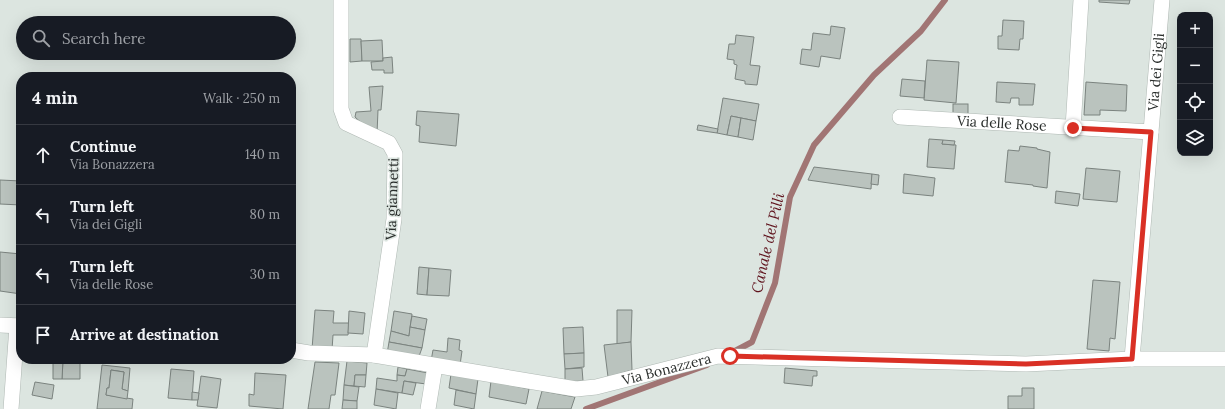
<!DOCTYPE html>
<meta charset="utf-8">
<style>
:root{--surface:#171b24;--page:#242831;--text:#f1f3f6;--muted:#9ea1a6;--line:#363941}
body{margin:0;font-family:Lora,serif;background:var(--page);color:var(--text)}
.controls{position:absolute;right:12px;top:12px;display:grid;overflow:hidden;border-radius:8px;box-shadow:0 4px 16px #0002}
.controls button{width:36px;height:36px;display:grid;place-items:center;padding:0;border:0;border-bottom:1px solid var(--line);background:var(--surface);color:var(--text);font:20px sans-serif}
.stop{position:absolute;width:12px;height:12px;margin:-9px;border:3px solid #d93025;border-radius:50%;background:#fff}
.stop.end{background:#d93025;border-color:#fff;box-shadow:0 1px 4px #0008}
.list{margin:0;padding:0;list-style:none}
h2{display:flex;justify-content:space-between;align-items:center;height:52px;margin:0;padding:0 16px;font-size:17px}
h2 small{font-size:13px;font-weight:400;color:var(--muted)}
.list li{display:grid;grid-template-columns:26px 1fr auto;gap:12px;align-items:center;box-sizing:border-box;height:60px;padding:0 16px;border-top:1px solid var(--line)}
.list b{display:block;font-size:15px;white-space:nowrap}
.list p{margin:0;font-size:13px;white-space:nowrap;color:var(--muted)}
.list em{font-size:13px;font-style:normal;color:var(--muted)}
.icon{flex:none;width:22px;height:22px;fill:none;stroke:currentColor;stroke-width:2;stroke-linecap:round;stroke-linejoin:round}
.map{position:relative;flex:none;width:1225px;height:409px;overflow:hidden}
.search{position:absolute;background:var(--surface);box-shadow:0 4px 16px #0002;left:16px;top:16px;width:280px;height:44px;display:flex;align-items:center;gap:10px;box-sizing:border-box;padding:0 14px;border-radius:22px;color:var(--muted);font-size:15px}
.panel{position:absolute;background:var(--surface);box-shadow:0 4px 16px #0002;left:16px;top:72px;width:280px;height:292px;border-radius:16px}
.map>svg:first-child{display:block}
.lines{fill:none;stroke-linecap:round;stroke-linejoin:round}
.stream{stroke:#a17574;stroke-width:6}
.building{fill:#bac3be;stroke:#7b837f}
.minor-casing{stroke:#afb8b3;stroke-width:16}
.minor{stroke:#fff;stroke-width:15}
.route{stroke:#d93025;stroke-width:5}
.labels{text-anchor:middle;stroke-width:3;stroke-linejoin:round;paint-order:stroke}
.street-label{font-size:14px;fill:#292d2b;stroke:#dce5e0}
.water-label{font-size:15px;font-style:italic;fill:#5f121c;stroke:#dce5e0}
</style>
<div class="map">
<svg width="1225" height="409" viewBox="0 0 1225 409">
<rect width="100%" height="100%" fill="#dce5e0"/>
<g class="lines">
<g class="stream">
<polyline points="733,352 752,342 775,283 790,197 814,145 874,75 921,31 945,0"/>
<polyline points="586,409 707,365"/>
</g>
</g>
<g class="building">
<polygon points="1099,0 1130,0 1129,4 1099,2"/>
<polygon points="1003,20 1024,21 1023,39 1020,39 1019,50 998,49 998,36 1002,36"/>
<polygon points="831,26 845,28 840,59 821,56 819,67 800,64 802,49 811,50 813,33 830,35"/>
<polygon points="736,35 754,37 750,65 760,66 757,85 745,84 745,81 735,79 737,65 734,64 734,60 727,59 729,44 735,44"/>
<polygon points="350,39 361,39 362,61 350,62"/>
<polygon points="382,40 383,61 362,61 361,41"/>
<polygon points="392,57 393,73 384,73 384,70 372,70 371,62 383,61 383,58"/>
<polygon points="927,60 959,62 956,103 924,100"/>
<polygon points="902,79 925,81 924,98 900,96"/>
<polygon points="997,82 1035,84 1033,105 1019,105 1019,98 1011,98 1010,103 996,102"/>
<polygon points="1086,82 1127,85 1126,111 1100,110 1100,115 1084,115"/>
<polygon points="383,86 381,110 378,110 377,134 369,130 355,117 356,112 371,111 369,87"/>
<polygon points="723,98 759,104 756,121 731,116 727,135 717,133"/>
<rect x="953" y="104" width="15" height="12"/>
<polygon points="417,111 459,114 456,146 419,142 420,126 416,125"/>
<polygon points="731,116 741,118 738,137 727,135"/>
<polygon points="741,118 756,121 753,140 738,137"/>
<polygon points="698,125 718,129 717,133 697,130"/>
<polygon points="929,139 943,140 942,144 956,145 954,169 927,167"/>
<polygon points="943,140 955,141 954,145 942,144"/>
<polygon points="1020,146 1037,148 1037,149 1050,152 1047,188 1033,186 1033,185 1005,182 1008,150 1019,151"/>
<polygon points="814,167 872,174 871,189 808,180"/>
<polygon points="1086,168 1120,171 1117,202 1083,199"/>
<polygon points="872,174 879,175 878,185 871,184"/>
<polygon points="904,174 935,178 933,196 903,193"/>
<polygon points="0,180 21,181 21,205 0,204"/>
<polygon points="1056,191 1080,194 1078,206 1055,203"/>
<polygon points="0,252 21,254 21,294 0,291"/>
<polygon points="419,267 429,268 427,295 417,294"/>
<polygon points="429,268 451,270 449,296 427,295"/>
<polygon points="1093,280 1120,282 1115,339 1110,338 1109,351 1087,349"/>
<polygon points="315,310 334,311 333,323 349,323 348,335 333,335 332,350 312,349"/>
<polygon points="617,310 632,310 631,342 617,344"/>
<polygon points="349,311 365,313 363,334 348,333"/>
<polygon points="394,311 412,314 409,336 391,331"/>
<polygon points="412,316 427,319 425,330 410,327"/>
<polygon points="410,327 425,330 422,348 389,342 391,331 409,336"/>
<polygon points="583,327 584,353 564,354 563,328"/>
<polygon points="448,338 460,340 459,350 462,351 460,365 431,361 433,350 447,352"/>
<polygon points="389,342 422,348 418,359 387,354"/>
<polygon points="631,342 632,370 608,377 604,345"/>
<polygon points="584,353 584,367 565,369 564,354"/>
<polygon points="63,359 80,359 80,379 62,379"/>
<polygon points="53,360 63,360 62,379 53,379"/>
<polygon points="347,361 367,363 366,375 355,375 354,386 344,385"/>
<polygon points="315,362 339,363 335,395 331,395 329,409 308,409"/>
<polygon points="102,365 130,368 128,391 122,389 124,372 111,370 109,388 107,388 106,395 133,399 132,409 97,409"/>
<polygon points="398,367 407,369 405,376 397,375"/>
<polygon points="582,368 583,381 565,382 565,369"/>
<polygon points="785,368 817,371 817,376 813,376 812,386 784,383"/>
<polygon points="171,369 194,371 192,400 168,398"/>
<polygon points="407,369 428,373 426,384 404,381 402,393 376,389 377,378 397,381 397,375 405,376"/>
<polygon points="111,370 124,372 122,389 128,391 127,399 106,395 107,388 109,388"/>
<polygon points="255,373 286,375 283,409 249,406 249,394 254,395"/>
<polygon points="451,374 478,379 476,394 449,388"/>
<polygon points="355,375 366,375 365,387 354,386"/>
<polygon points="201,376 221,379 217,408 197,406"/>
<polygon points="404,381 416,383 413,395 402,393"/>
<polygon points="491,381 529,389 526,404 489,397"/>
<polygon points="35,382 54,385 52,399 32,395"/>
<polygon points="344,385 359,387 357,401 343,400"/>
<polygon points="1022,388 1034,388 1034,409 1008,409 1008,396 1022,396"/>
<polygon points="376,389 398,393 396,409 374,405"/>
<polygon points="456,390 476,394 474,409 454,405"/>
<polygon points="542,391 575,397 571,409 537,409"/>
<polygon points="192,392 199,393 198,400 192,400"/>
<polygon points="343,400 357,401 357,409 342,409"/>
</g>
<g class="lines">
<defs>
<g id="minor">
<polyline points="341,0 341,109 346,123 389,143 395,154 394,219 374,355"/>
<path id="s1" d="M900 117 1151 132"/>
<polyline points="1073,128 1081,0"/>
<polyline points="0,325 21,326"/>
<path id="s2" d="M291 350 309 353 374 355 576 389 596 387 718 356 1026 364 1132 359H1225"/>
<path id="s3" d="M1132 359 1162 0"/>
<polyline points="11,409 17,326"/>
<polyline points="428,409 435,366"/>
</g>
</defs>
<use href="#minor" class="minor-casing"/>
<use href="#minor" class="minor"/>
</g>
<g class="lines">
<polyline class="route" points="730,356 1026,364 1132,359 1151,132 1073,128"/>
</g>
<g class="labels">
<g class="street-label">
<text dy="5" stroke="none"><textPath href="#s3" startOffset="288">Via dei Gigli</textPath></text>
<text dy="5" stroke="none"><textPath href="#s1" startOffset="102">Via delle Rose</textPath></text>
<text transform="translate(392 199) rotate(-88)" y="5">Via giannetti</text>
<text dy="5" stroke="none"><textPath href="#s2" startOffset="381">Via Bonazzera</textPath></text>
</g>
<g class="water-label">
<text transform="translate(768 243) rotate(-77)" y="5">Canale del Pilli</text>
</g>
</g>
</svg>
<div class="controls">
<button>+</button>
<button>−</button>
<button><svg class="icon" aria-label="locate" viewBox="0 0 24 24"><circle cx="12" cy="12" r="6"/><path d="M12 2v4M12 18v4M2 12h4M18 12h4"/></svg></button>
<button><svg class="icon" aria-label="layers" viewBox="0 0 24 24"><path d="M12 4l9 5-9 5-9-5zM3 14l9 5 9-5"/></svg></button>
</div>
<div class="stop" style="left:730px;top:356px"></div>
<div class="stop end" style="left:1073px;top:128px"></div>
<div class="search"><svg class="icon" aria-label="search" viewBox="0 0 24 24"><circle cx="10" cy="10" r="6"/><path d="M15 15l6 6"/></svg>Search here</div>
<section class="panel">
<h2>4 min<small>Walk · 250 m</small></h2>
<ul class="list">
<li><svg class="icon" aria-label="ahead" viewBox="0 0 24 24"><path d="M12 20V5M6 11l6-6 6 6"/></svg><div><b>Continue</b><p>Via Bonazzera</p></div><em>140 m</em></li>
<li><svg class="icon" aria-label="left" viewBox="0 0 24 24"><path d="M17 20v-9H6M10 6l-5 5 5 5"/></svg><div><b>Turn left</b><p>Via dei Gigli</p></div><em>80 m</em></li>
<li><svg class="icon" aria-label="left" viewBox="0 0 24 24"><path d="M17 20v-9H6M10 6l-5 5 5 5"/></svg><div><b>Turn left</b><p>Via delle Rose</p></div><em>30 m</em></li>
<li><svg class="icon" aria-label="arrive" viewBox="0 0 24 24"><path d="M6 21V4h12l-3 4 3 4H6"/></svg><div><b>Arrive at destination</b></div></li>
</ul>
</section>
</div>
